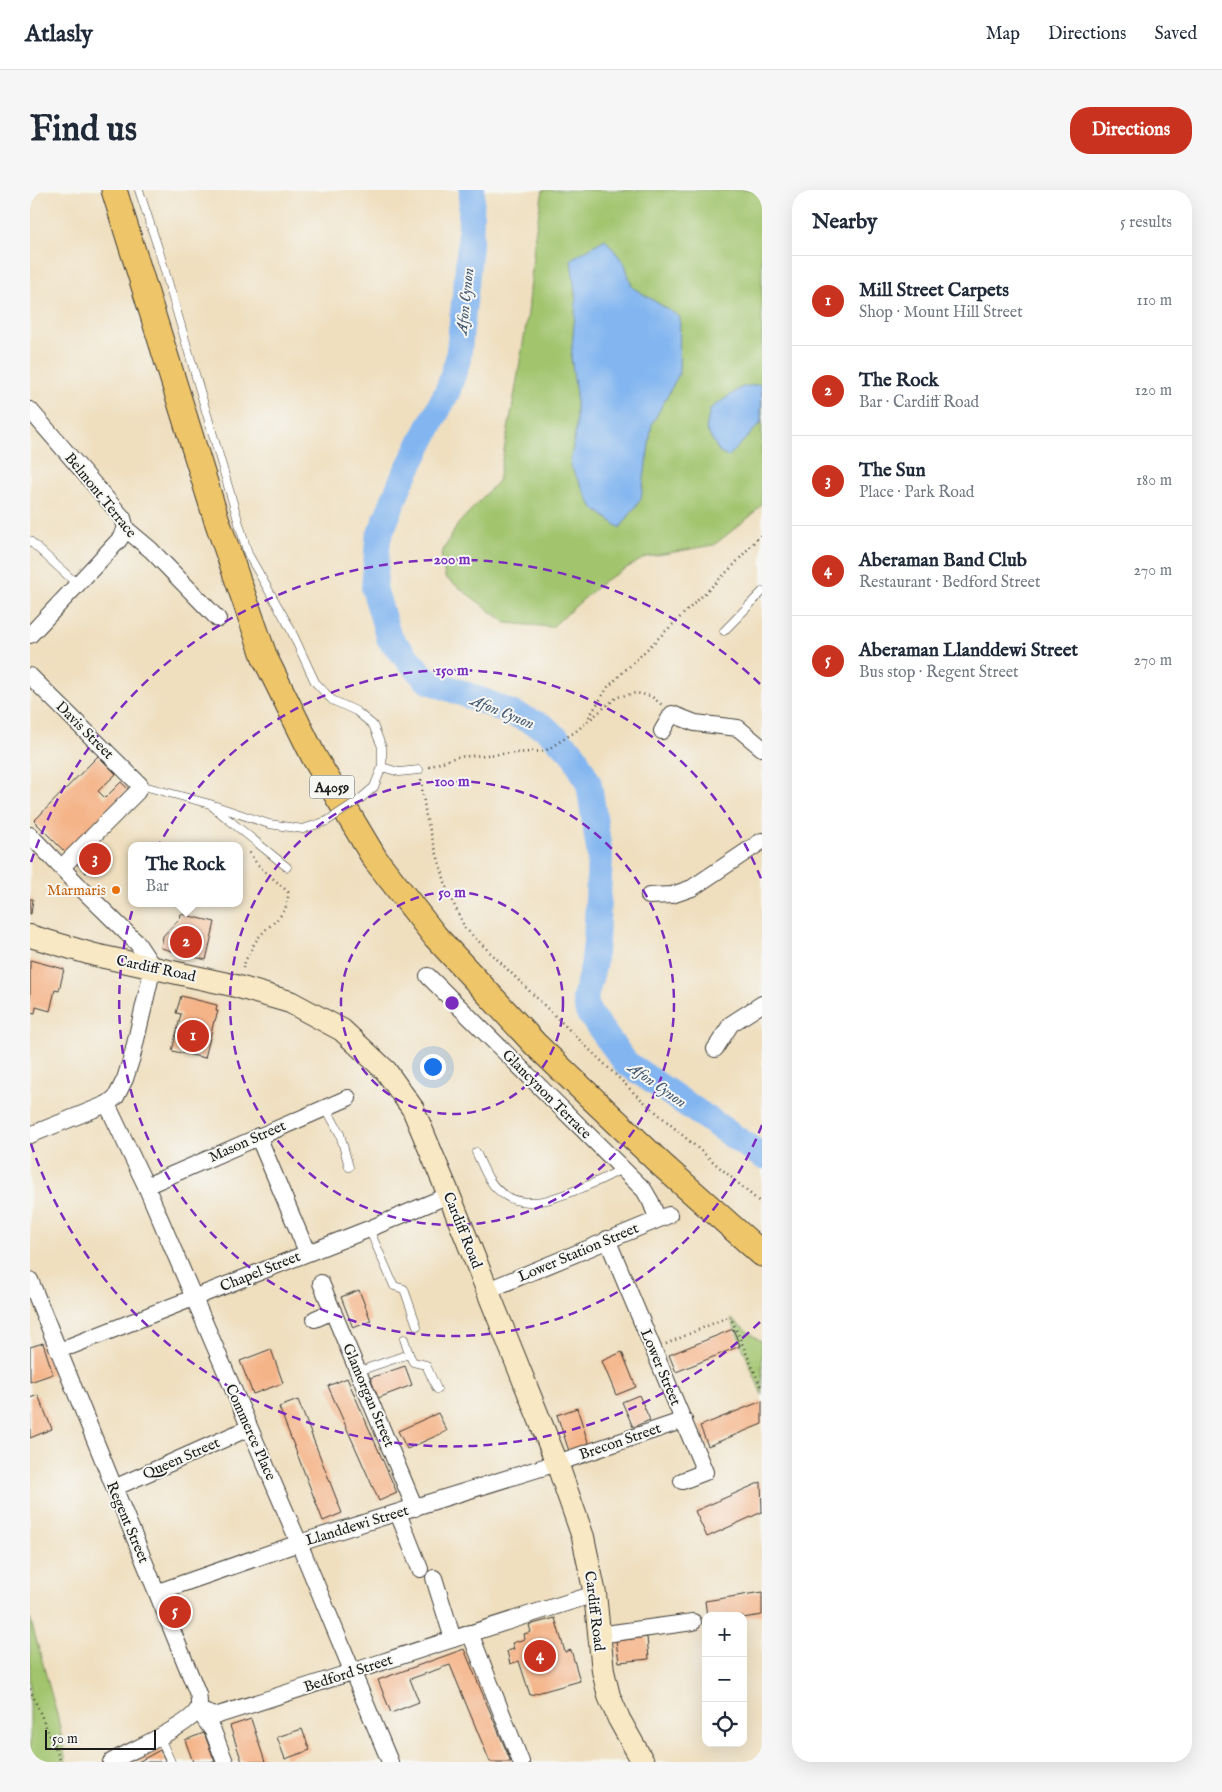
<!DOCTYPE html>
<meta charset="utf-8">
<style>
:root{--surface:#fff;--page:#f6f6f7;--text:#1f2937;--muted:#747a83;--line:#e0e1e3;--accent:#c8321e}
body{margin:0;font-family:"IM FELL English",serif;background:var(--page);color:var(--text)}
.controls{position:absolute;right:15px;bottom:15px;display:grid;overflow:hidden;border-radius:10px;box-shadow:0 5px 20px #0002}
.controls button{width:45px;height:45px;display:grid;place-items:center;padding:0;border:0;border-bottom:1px solid var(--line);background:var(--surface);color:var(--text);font:25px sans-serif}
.scale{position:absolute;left:15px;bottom:12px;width:111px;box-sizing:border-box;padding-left:5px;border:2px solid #1c1c1c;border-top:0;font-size:14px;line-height:18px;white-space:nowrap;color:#1c1c1c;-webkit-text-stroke:4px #f6f6f2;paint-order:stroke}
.you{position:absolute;left:402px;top:876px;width:18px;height:18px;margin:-12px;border:4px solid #fff;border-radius:50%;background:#1a73e8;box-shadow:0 0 0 8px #1a73e833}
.badge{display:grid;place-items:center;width:32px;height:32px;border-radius:50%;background:var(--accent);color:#fff;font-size:16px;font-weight:700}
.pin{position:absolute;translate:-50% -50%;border:2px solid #fff;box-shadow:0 1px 5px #0006}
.popup{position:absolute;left:98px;top:652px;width:115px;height:65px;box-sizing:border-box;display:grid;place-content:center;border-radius:10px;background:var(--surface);filter:drop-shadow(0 1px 4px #0005);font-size:16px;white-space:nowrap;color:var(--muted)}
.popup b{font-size:19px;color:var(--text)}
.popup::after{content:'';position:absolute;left:50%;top:100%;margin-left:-10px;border:10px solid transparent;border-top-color:var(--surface)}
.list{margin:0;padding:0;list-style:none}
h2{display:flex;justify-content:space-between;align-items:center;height:65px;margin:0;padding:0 20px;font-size:21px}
h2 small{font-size:16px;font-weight:400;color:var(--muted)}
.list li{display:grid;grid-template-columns:32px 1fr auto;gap:15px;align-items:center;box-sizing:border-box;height:90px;padding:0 20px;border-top:1px solid var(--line)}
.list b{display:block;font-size:19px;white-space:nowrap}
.list p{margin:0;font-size:16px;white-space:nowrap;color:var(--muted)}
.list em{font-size:16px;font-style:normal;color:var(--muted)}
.icon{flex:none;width:28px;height:28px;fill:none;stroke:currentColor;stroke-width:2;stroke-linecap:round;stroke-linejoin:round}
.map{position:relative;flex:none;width:732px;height:1572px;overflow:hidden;border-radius:20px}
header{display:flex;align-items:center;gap:30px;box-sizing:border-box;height:70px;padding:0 25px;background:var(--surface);border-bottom:1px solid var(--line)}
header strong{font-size:24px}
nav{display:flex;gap:28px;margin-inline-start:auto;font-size:18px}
.intro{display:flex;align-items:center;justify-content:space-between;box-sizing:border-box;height:120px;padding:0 30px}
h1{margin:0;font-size:35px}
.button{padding:12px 22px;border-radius:20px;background:var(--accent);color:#fff;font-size:18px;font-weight:700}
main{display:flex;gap:30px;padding:0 30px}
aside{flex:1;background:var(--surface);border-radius:20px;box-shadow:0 5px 20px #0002}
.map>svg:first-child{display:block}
.green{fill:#a1c46d;stroke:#5e7044}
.water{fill:#83b6f0;stroke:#506986}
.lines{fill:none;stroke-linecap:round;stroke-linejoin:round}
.river{stroke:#83b6f0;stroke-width:26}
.building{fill:#f5b488}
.service-casing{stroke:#3c3934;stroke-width:9}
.minor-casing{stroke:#3c3934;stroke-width:18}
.secondary-casing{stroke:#3c3934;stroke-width:24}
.primary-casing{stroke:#3c3934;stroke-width:27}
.path{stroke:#3c3934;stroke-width:2.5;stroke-dasharray:1 4;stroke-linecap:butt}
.service{stroke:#fff;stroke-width:8}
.minor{stroke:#fff;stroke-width:16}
.secondary{stroke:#f8e8c3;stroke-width:22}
.primary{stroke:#eec569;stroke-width:25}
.service-bridge-casing{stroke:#3c3934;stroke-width:9;stroke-linecap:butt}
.service-bridge{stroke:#fff;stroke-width:8}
.ring{fill:none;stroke:#7b2cbf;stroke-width:2.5;stroke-dasharray:9 6}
.food-dot{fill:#e8710a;stroke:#f6f6f2;stroke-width:2}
.labels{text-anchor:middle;stroke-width:4;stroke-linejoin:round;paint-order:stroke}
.shield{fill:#f6f6f2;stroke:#5d5d5c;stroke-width:1}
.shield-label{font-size:14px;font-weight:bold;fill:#1c1c1c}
.street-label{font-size:15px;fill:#1c1c1c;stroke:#f6f6f2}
.food-label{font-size:15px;fill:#c56008;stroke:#f6f6f2;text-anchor:end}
.water-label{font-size:16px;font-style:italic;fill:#455a71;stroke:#f6f6f2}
.centre{fill:#7b2cbf;stroke:#f6f6f2;stroke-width:2.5}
.ring-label{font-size:15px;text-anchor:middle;font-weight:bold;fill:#7b2cbf;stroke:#f6f6f2;stroke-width:4;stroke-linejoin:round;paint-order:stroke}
</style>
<header>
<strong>Atlasly</strong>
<nav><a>Map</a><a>Directions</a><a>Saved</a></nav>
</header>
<div class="intro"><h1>Find us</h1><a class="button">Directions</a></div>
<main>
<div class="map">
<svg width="732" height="1572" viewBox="0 0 732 1572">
<rect width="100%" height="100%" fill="#f6f6f2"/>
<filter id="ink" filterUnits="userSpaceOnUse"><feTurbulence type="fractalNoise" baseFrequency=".02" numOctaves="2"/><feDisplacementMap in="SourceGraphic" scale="10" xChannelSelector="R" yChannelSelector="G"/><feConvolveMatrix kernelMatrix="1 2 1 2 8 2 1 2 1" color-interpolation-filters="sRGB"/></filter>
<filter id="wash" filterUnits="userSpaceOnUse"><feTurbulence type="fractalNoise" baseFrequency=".0096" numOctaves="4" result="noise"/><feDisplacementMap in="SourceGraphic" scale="20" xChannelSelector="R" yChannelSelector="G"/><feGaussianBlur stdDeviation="1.12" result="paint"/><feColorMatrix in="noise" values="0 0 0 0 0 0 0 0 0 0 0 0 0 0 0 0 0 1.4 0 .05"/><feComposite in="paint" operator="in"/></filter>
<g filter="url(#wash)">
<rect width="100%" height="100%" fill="#efdfbf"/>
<g class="green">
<polygon points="513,0 732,0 732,314 722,325 684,355 616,367 574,391 522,437 476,433 415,387 411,364 428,334 468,291 483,214 498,123 505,44"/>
<polygon points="701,1129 732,1152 732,1205"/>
<polygon points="0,1427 28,1528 36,1572 0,1572"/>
</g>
<g class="water">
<polygon points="575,49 595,74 602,97 650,127 649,184 622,234 611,309 590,338 563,318 540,275 546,238 546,204 541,168 546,112 541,69"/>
<polygon points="732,194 731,233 698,267 690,263 676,239 680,219 712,197"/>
</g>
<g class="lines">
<polyline class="river" points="442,0 440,56 428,169 418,200 371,292 348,349 344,398 359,448 397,490 458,513 514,537 543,563 559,594 570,666 566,752 563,777 555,808 558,822 596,873 732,966"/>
</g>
<g id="blocks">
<g class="building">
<polygon points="68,566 86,584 68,601 75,608 91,592 98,599 35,662 4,631"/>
<polygon points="68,650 78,661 56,683 45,672"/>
<polygon points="0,709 3,709 1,724 0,724"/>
<polygon points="151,724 185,732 176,770 131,758 133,746 150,728"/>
<polygon points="0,770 34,779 29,801 25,800 20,821 6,817 5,823 0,822"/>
<polygon points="151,806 187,815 186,821 188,821 185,831 184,831 175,868 142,861 151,824 146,823"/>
<polygon points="329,1100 341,1131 323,1138 311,1107"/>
<polygon points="703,1139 710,1156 646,1182 639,1165"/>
<polygon points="13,1153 23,1184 0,1192 0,1157"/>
<polygon points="241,1159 253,1193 223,1204 210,1171"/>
<polygon points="592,1162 606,1197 586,1205 572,1171"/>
<polygon points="375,1176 382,1195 348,1208 340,1188"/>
<polygon points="317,1188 367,1303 349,1311 298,1196"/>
<polygon points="8,1205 22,1239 0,1248 0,1208"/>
<polygon points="609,1205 620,1230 603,1237 592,1212"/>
<polygon points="268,1210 312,1323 293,1331 249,1217"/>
<polygon points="732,1211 732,1234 678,1256 670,1236"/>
<polygon points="547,1218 559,1255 539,1261 527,1225"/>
<polygon points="408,1223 417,1241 377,1259 368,1241"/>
<polygon points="731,1292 732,1322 677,1347 665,1321"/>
<polygon points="732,1402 732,1425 713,1428 713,1426 677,1426 675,1411"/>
<polygon points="525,1428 535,1462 541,1460 550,1491 500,1505 489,1471 480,1474 477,1461 484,1459 482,1453 495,1449 494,1444 501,1442 499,1435"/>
<polygon points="617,1447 619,1469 589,1472 586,1451"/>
<polygon points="434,1459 481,1572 460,1572 420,1475 380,1489 389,1512 361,1523 348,1490"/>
<polygon points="221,1529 235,1572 212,1572 200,1536"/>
<polygon points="272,1539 280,1560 255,1569 247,1547"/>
<polygon points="174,1543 185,1572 163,1572 155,1550"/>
<polygon points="130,1560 136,1572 108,1572"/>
</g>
</g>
</g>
<g filter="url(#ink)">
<use href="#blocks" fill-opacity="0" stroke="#3c3934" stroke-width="1"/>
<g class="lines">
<defs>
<g id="service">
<polyline points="109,0 129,61 218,364 259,436 285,492 302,510 326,521 343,535 352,557 352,577"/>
<polyline points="0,351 48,395"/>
<polyline points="694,441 732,402"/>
<polyline points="110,595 180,614 239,634 273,639 297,631"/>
<polyline points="329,610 344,597 352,577 369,582 389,580"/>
<polyline points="183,617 257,677"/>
<polyline points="296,918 310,944 319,977"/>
<path d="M446 962C454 979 459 996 476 1006 486 1013 506 1013 517 1010 538 1004 575 990 592 978"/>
<polyline points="339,1039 364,1096 374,1099 387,1136"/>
<polyline points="379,1164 383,1172 396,1175 407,1199"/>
<polyline points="329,1181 379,1164 374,1149"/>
<polyline points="129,1546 141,1572"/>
</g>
<g id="minor">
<polyline points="0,220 93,328 96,339 121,360 188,429"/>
<polyline points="0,445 89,350 96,339"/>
<polyline points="0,486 110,595 107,602 32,677"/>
<polyline points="632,541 642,524 665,533 708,538 732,558"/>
<polyline points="0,645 53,700 107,753 123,777 102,867 95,889 86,907 77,914 0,945"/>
<polyline points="619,706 642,705 662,698 732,651"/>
<polyline points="398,786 614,1000 621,1012 627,1028"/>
<polyline points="685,859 701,834 732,814"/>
<polyline points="77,914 116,996 269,1353 360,1572"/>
<polyline points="228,946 277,1062"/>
<polyline points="116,996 318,908"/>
<polyline points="577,1049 675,1282 652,1291"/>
<path d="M0 1090 168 1504C169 1509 170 1514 168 1519 160 1536 99 1561 81 1572"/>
<polyline points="291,1093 385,1318"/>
<polyline points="458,1100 639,1025"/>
<polyline points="285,1129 303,1121"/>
<polyline points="41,1156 339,1039 419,1005"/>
<polyline points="84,1298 219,1238"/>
<polyline points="368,1323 390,1379"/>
<polyline points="404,1388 423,1449"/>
<polyline points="128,1402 269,1353 527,1273 654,1230"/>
<polyline points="440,1443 491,1572"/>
<polyline points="568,1445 663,1432"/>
<path d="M168 1520 185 1526C312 1486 438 1443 565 1404"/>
<polyline points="168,1520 183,1541 195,1572"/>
</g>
<polyline id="secondary" points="0,746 65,765 202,795 260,812 312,840 356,881 383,919 419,1005 527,1273 553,1347 565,1404 573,1481 579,1506 589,1529 613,1572"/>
<polyline id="primary" points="84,0 186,328 235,468 284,567 345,669 405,746 505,854 632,975 732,1064"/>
</defs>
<use href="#service" class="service-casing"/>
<use href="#minor" class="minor-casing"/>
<use href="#secondary" class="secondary-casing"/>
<use href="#primary" class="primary-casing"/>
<g class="path">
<polyline points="559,527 578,497 703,376 732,343"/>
<polyline points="399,577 426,567 515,561 545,542 587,507 606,503 621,506 632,515"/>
<polyline points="391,590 396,627 418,702 435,738 604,903 732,1014"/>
<path d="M213 778C216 768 222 756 229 747 242 731 259 726 258 702L227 674 218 660"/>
<polyline points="636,1154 700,1126 732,1199"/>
<polyline points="0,1499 31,1572"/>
</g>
<use href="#service" class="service"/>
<use href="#minor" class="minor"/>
<use href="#secondary" class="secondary"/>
<use href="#primary" class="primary"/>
<defs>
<polyline id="service-bridge" points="297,631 329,610"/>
</defs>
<use href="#service-bridge" class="service-bridge-casing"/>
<use href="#service-bridge" class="service-bridge"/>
</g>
</g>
<g class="ring">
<circle cx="422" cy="813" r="111"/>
<circle cx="422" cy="813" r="222"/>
<path d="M732 935A333 333 0 1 1 732 691"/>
<path d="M730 1132A444 444 0 0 1 1 954M1 672A444 444 0 0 1 730 494"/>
</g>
<circle class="food-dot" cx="86" cy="700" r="5"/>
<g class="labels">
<rect class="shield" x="279.5" y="585.5" width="45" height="23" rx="4"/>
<g class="shield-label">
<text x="302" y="602">A4059</text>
</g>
<g class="street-label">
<text transform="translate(71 305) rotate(51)" y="5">Belmont Terrace</text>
<text transform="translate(55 540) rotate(45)" y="5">Davis Street</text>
<text transform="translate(126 778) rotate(12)" y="5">Cardiff Road</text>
<text transform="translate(517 904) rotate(45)" y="5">Glancynon Terrace</text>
<text transform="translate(217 951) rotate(-24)" y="5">Mason Street</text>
<text transform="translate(433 1040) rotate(68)" y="5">Cardiff Road</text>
<text transform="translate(548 1062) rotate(-23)" y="5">Lower Station Street</text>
<text transform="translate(230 1081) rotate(-22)" y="5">Chapel Street</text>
<text transform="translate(631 1177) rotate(67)" y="5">Lower Street</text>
<text transform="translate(339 1205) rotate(67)" y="5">Glamorgan Street</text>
<text transform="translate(221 1242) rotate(66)" y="5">Commerce Place</text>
<text transform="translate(590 1251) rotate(-19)" y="5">Brecon Street</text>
<text transform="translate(151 1268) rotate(-24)" y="5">Queen Street</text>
<text transform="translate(98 1332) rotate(67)" y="5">Regent Street</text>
<text transform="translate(327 1335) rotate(-17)" y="5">Llanddewi Street</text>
<text transform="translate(565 1421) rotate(83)" y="5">Cardiff Road</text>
<text transform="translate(318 1483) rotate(-18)" y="5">Bedford Street</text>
</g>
<g class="food-label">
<text x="76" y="705">Marmaris</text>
</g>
<g class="water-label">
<text transform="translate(434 111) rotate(-84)" y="6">Afon Cynon</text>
<text transform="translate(473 521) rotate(22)" y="6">Afon Cynon</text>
<text transform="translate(628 894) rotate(35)" y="6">Afon Cynon</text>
</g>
</g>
<circle cx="422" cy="813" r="8" class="centre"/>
<g class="ring-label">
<text x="422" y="374">200 m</text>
<text x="422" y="485">150 m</text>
<text x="422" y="596">100 m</text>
<text x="422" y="707">50 m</text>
</g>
</svg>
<div class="controls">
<button>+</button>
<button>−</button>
<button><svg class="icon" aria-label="locate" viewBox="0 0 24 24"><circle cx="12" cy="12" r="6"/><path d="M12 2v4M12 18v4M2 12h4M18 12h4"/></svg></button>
</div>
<div class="scale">50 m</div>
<div class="you"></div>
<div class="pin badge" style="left:163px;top:846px">1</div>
<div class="pin badge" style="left:156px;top:752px">2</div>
<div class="popup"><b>The Rock</b>Bar</div>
<div class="pin badge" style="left:65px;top:669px">3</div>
<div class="pin badge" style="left:510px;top:1466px">4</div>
<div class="pin badge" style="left:145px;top:1422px">5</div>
</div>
<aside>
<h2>Nearby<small>5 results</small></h2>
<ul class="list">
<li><span class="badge">1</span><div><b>Mill Street Carpets</b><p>Shop · Mount Hill Street</p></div><em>110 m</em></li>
<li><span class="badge">2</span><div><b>The Rock</b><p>Bar · Cardiff Road</p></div><em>120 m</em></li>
<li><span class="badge">3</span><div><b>The Sun</b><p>Place · Park Road</p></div><em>180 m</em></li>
<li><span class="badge">4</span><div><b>Aberaman Band Club</b><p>Restaurant · Bedford Street</p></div><em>270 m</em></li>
<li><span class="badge">5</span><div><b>Aberaman Llanddewi Street</b><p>Bus stop · Regent Street</p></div><em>270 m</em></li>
</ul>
</aside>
</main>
